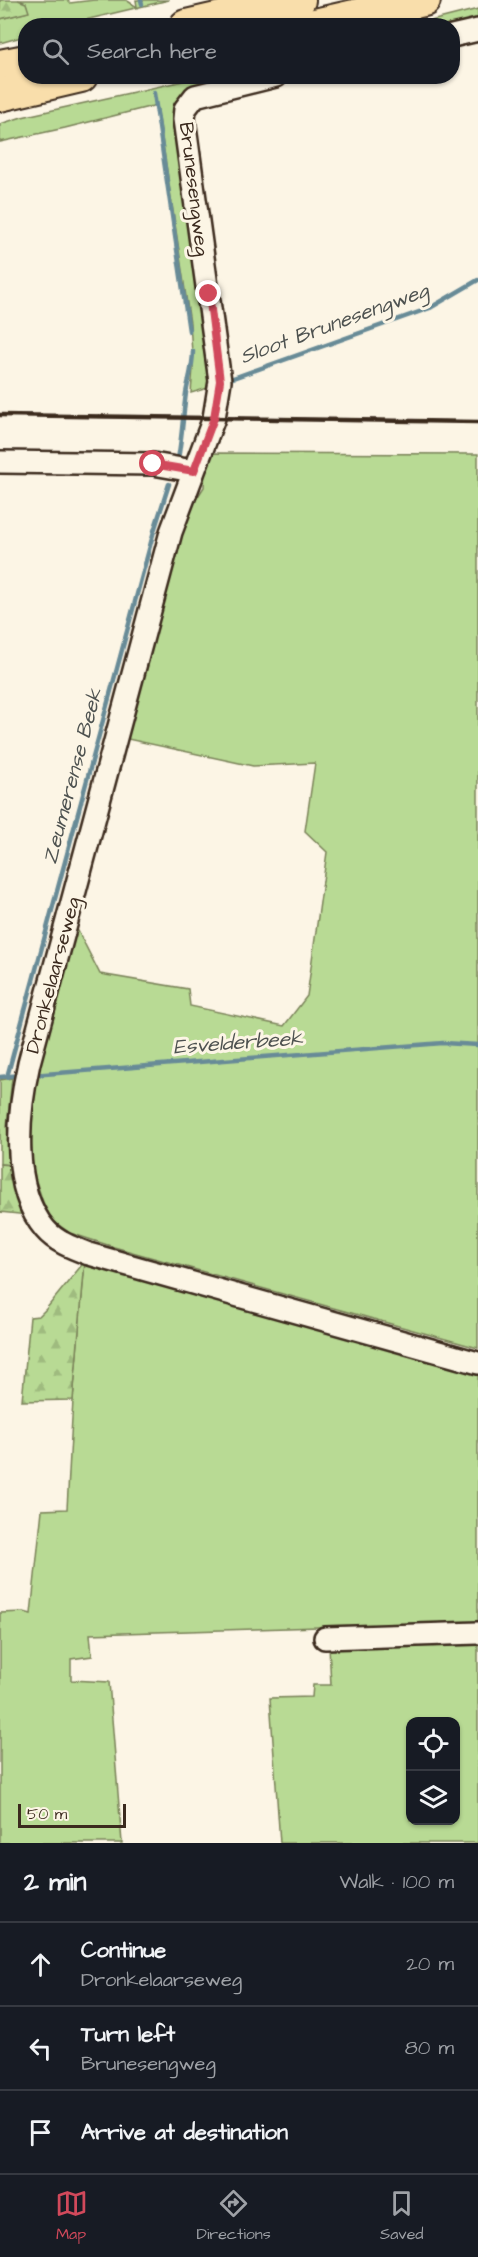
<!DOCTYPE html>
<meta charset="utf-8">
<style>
:root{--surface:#171b24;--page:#242831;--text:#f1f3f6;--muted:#9ea1a6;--line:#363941;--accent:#d1495b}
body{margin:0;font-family:"Architects Daughter",sans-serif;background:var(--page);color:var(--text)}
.controls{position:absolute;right:18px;bottom:18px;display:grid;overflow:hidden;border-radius:12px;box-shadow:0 2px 4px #0004}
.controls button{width:54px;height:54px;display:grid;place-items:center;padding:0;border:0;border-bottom:2px solid var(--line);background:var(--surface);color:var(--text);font:30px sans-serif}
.scale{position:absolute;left:18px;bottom:15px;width:108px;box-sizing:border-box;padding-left:6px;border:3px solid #3b2a1e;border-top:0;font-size:16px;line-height:21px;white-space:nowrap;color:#3b2a1e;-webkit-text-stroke:4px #fcf5e5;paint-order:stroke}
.stop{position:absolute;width:18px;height:18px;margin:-14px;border:4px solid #d1495b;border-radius:50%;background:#fff}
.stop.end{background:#d1495b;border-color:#fff;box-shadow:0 2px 6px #0008}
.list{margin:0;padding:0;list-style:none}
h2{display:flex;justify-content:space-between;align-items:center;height:78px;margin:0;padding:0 24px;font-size:26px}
h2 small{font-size:20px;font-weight:400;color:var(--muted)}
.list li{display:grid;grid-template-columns:39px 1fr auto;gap:18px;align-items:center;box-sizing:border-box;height:84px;padding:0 24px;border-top:2px solid var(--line)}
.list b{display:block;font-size:22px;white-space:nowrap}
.list p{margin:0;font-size:20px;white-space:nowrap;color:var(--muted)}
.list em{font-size:20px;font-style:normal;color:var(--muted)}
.icon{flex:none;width:33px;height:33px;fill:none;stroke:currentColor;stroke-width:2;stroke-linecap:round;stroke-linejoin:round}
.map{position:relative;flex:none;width:478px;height:1843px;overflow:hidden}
.search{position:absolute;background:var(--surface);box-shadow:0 2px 4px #0004;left:18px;right:18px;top:18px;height:66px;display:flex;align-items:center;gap:15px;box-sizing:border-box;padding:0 21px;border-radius:24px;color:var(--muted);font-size:22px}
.sheet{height:330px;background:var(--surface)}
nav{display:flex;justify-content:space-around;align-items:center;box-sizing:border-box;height:84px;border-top:2px solid var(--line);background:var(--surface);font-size:16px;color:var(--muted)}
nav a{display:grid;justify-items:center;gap:3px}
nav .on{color:var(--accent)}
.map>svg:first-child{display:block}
.green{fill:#b8da94;stroke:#7a8259;stroke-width:1.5;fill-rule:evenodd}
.forest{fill:url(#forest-firs);stroke:#7a8259;stroke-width:1.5}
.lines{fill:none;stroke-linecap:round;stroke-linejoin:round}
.stream{stroke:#688b97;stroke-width:4.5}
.minor-casing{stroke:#3b2a1e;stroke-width:26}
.highway-casing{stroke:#3b2a1e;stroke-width:36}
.minor{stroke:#fcf5e5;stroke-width:21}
.highway{stroke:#f9deab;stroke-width:32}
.rail{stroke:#3b2a1e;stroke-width:4.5}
.route{stroke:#d1495b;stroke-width:8}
.labels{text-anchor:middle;stroke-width:6;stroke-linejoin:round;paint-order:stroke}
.street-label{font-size:20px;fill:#3b2a1e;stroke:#fcf5e5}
.water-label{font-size:21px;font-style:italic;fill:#4e5250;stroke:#fcf5e5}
</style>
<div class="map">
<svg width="478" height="1843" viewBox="0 0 478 1843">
<defs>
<pattern id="forest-firs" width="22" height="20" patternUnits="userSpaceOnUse" patternTransform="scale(1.5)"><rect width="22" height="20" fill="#b8da94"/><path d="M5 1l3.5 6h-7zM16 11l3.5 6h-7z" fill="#9fbb7f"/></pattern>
</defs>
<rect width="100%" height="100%" fill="#fcf5e5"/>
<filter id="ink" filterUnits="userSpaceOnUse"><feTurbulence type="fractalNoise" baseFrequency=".0167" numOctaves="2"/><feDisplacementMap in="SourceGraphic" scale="12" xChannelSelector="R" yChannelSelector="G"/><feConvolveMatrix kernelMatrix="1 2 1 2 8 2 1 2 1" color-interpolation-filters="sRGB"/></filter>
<g filter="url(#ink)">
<g class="green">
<polygon points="18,0 67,0 70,3 94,0 126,0 137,7 136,0 169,0 64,25 26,26 25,36 0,43 0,19 28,12 26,3"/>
<polygon points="478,9 478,23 411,26"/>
<polygon points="201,77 249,77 193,92 211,368 208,388 191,393 193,368 190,323 157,105 65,128 0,142 0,124 22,117"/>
<polygon points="211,453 478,454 478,1348 114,1247 70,1233 52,1220 43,1202 35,1178 29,1146 30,1108 35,1072 73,926 78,931 100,974 188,989 190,1006 284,1026 307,996 327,852 305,831 315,763 253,766 123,738 185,517 204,487 205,467"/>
<polygon points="12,1078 7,1126 11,1165 0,1164 0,1080"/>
<polygon points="85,1261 478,1371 478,1622 90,1634 92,1656 71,1659 71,1680 109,1682 122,1843 0,1843 0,1613 24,1612 31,1614 42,1510 67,1509 73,1400"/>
<path d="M478 1641V1843H280L270 1698 312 1697 313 1685H331L329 1646ZM410 1722H456V1820H410Z"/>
</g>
<g class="forest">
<polygon points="0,0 18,0 26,3 29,12 0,19"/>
<polygon points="0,1164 11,1165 28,1215 0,1212"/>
<polygon points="85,1261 73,1400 22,1401 30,1317 39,1316 46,1309"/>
</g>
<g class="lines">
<g class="stream">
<polyline points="141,0 142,4"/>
<polyline points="154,93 189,331"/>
<polyline points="233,378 430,308 478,280"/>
<path d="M178 459C182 437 183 415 186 393 189 378 193 366 193 351"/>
<polyline points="32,1075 443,1043 478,1045"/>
<polyline points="0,1077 21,1075"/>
<polyline points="7,1077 154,531 169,484"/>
</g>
<defs>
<g id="minor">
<polyline points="452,36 478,30"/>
<path d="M276 76 195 96 185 109 184 119 220 381 214 418 171 532 29 1063C18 1112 10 1188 45 1229 56 1242 73 1248 89 1254L478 1363"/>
<polyline points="0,462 153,464 193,471"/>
<polyline points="325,1638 478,1633"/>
</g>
<g id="highway">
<polyline points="186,26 299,0"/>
<polyline points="310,26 424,0"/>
<polyline points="0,66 26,61"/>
<polyline points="0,95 81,76"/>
</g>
</defs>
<use href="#minor" class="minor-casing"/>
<use href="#highway" class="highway-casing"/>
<use href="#minor" class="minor"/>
<use href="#highway" class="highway"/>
<polyline class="rail" points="0,415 478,422"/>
</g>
</g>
<g class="lines" filter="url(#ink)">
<polyline class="route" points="153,464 194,471 214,418 220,381 209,294"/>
</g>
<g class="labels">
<g class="street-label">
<text transform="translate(195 189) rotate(83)" y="7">Brunesengweg</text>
<text transform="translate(52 975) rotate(-75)" y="7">Dronkelaarseweg</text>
</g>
<g class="water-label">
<text transform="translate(334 323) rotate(-20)" y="7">Sloot Brunesengweg</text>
<text transform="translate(72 776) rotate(-75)" y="7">Zeumerense Beek</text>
<text transform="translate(238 1042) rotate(-4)" y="7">Esvelderbeek</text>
</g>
</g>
</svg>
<div class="controls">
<button><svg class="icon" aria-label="locate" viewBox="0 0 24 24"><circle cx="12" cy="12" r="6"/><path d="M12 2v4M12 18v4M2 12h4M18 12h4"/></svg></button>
<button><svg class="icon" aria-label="layers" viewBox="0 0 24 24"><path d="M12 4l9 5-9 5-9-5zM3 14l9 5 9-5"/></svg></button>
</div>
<div class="scale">50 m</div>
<div class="stop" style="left:153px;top:464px"></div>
<div class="stop end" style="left:209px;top:294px"></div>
<div class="search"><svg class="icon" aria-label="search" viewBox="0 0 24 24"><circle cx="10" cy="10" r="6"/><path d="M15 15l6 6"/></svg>Search here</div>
</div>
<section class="sheet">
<h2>2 min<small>Walk · 100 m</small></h2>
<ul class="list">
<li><svg class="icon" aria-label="ahead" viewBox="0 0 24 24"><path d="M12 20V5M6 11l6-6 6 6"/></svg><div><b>Continue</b><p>Dronkelaarseweg</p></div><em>20 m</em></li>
<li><svg class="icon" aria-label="left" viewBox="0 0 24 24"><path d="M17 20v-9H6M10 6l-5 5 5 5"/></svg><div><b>Turn left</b><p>Brunesengweg</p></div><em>80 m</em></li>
<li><svg class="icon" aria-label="arrive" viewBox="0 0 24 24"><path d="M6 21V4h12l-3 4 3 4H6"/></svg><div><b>Arrive at destination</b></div></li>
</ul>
</section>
<nav>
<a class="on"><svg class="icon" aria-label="map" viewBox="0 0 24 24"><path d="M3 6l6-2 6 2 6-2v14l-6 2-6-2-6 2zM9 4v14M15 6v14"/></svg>Map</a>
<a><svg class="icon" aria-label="directions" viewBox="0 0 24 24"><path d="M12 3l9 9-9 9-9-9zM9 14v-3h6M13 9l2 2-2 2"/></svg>Directions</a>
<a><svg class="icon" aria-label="saved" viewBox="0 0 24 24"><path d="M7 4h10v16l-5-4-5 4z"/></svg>Saved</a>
</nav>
